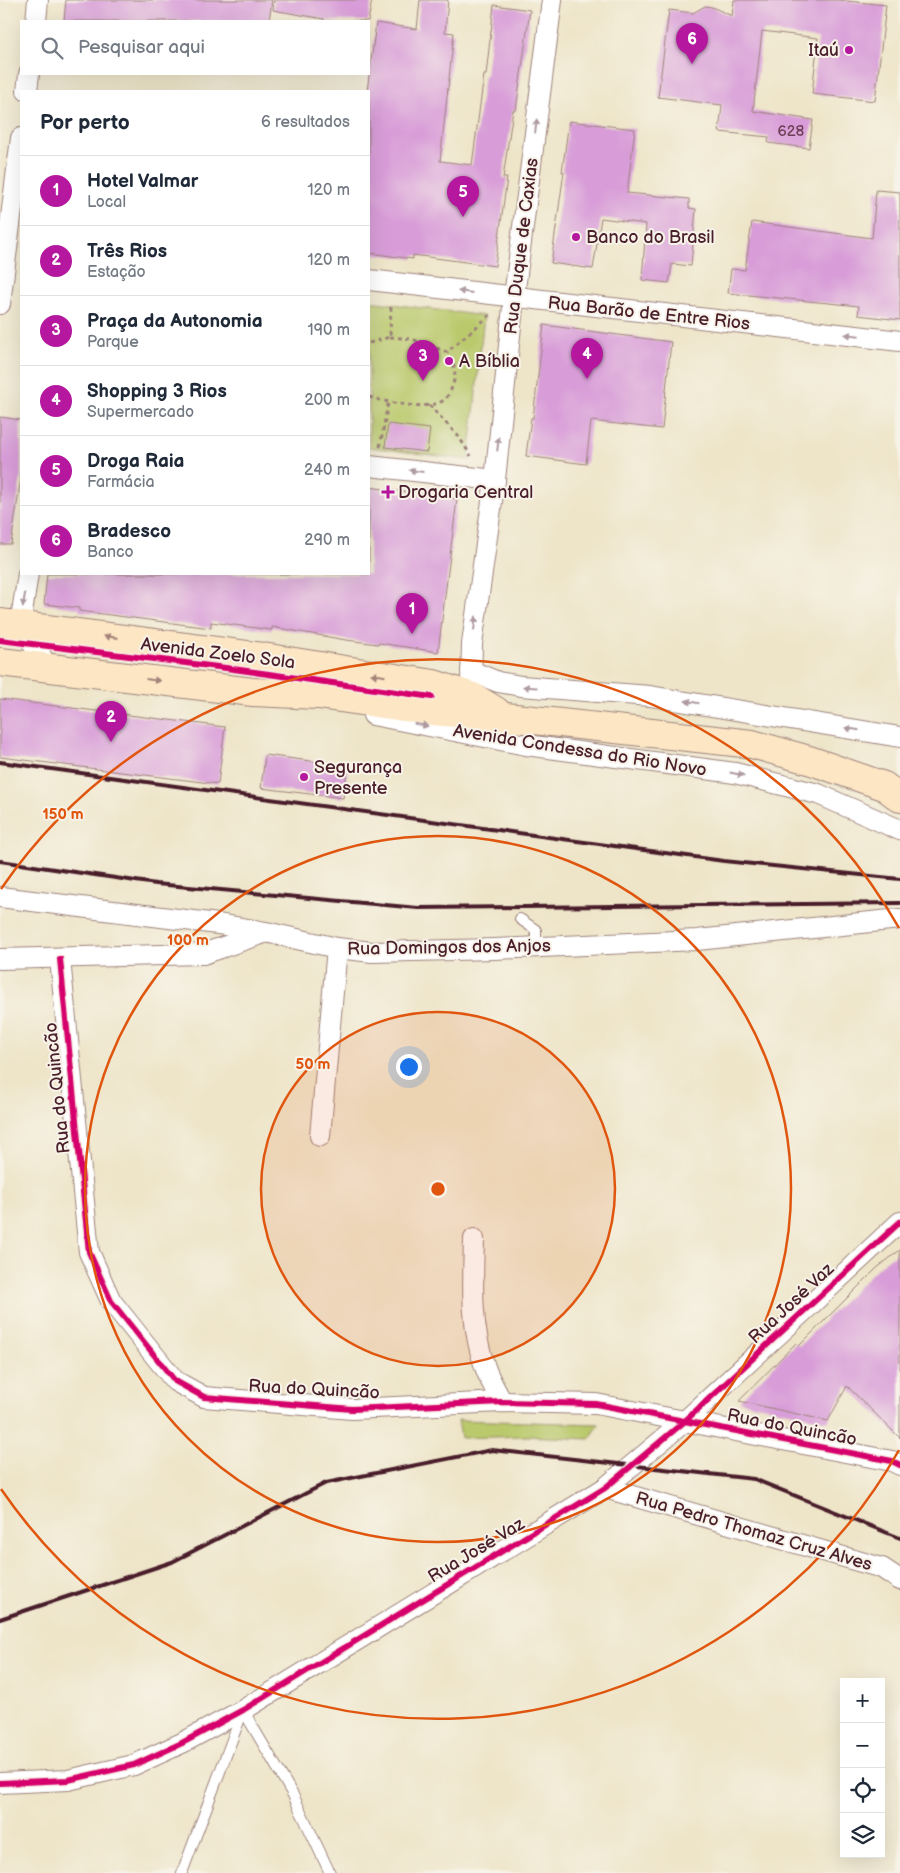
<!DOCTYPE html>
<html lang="pt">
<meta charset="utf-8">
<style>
:root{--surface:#fff;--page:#f2f2f3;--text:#1f2937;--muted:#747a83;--line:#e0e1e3;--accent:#b5179e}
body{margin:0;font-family:"Balsamiq Sans",sans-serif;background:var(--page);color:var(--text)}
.controls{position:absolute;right:15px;bottom:15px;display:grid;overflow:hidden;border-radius:0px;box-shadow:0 5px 20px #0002}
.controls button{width:45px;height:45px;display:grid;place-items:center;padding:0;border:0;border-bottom:1px solid var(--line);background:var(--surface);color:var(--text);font:25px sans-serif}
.you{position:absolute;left:408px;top:1066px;width:18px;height:18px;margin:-12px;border:4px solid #fff;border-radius:50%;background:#1a73e8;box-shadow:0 0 0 8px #1a73e833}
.badge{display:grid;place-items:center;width:32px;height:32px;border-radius:50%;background:var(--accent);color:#fff;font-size:16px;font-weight:700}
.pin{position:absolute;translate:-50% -41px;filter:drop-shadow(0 1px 2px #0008)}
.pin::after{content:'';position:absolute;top:26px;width:18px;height:15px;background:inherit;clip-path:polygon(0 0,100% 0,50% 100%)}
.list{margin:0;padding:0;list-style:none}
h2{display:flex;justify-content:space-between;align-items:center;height:65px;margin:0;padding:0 20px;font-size:21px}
h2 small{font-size:16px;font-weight:400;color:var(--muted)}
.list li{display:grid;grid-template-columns:32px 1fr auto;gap:15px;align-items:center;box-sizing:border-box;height:70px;padding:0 20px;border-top:1px solid var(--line)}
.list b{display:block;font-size:19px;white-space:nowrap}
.list p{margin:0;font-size:16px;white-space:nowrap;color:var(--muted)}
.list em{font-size:16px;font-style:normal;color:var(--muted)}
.icon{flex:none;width:28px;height:28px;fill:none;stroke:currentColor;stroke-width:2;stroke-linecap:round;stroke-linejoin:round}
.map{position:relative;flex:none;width:900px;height:1873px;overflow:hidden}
.search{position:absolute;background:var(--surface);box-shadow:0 5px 20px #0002;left:20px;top:20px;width:350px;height:55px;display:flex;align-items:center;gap:12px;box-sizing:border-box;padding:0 18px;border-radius:0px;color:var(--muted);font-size:19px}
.panel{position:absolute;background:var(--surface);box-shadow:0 5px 20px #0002;left:20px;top:90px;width:350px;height:485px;border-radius:0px}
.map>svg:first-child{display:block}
.green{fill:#bac96c;stroke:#82744c}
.building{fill:#d89dd8}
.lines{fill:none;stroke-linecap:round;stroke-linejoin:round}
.lane-casing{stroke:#9c827a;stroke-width:12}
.street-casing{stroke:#9c827a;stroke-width:22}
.secondary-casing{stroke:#9c827a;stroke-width:30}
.path{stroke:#9c827a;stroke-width:3;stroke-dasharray:4 4;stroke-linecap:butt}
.lane{stroke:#fff;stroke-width:10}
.street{stroke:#fff;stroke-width:20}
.secondary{stroke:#fce6c4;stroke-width:28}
.rail{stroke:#4a1f2b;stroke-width:4}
.cycleway-casing{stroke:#f7f3e8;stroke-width:9}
.cycleway{stroke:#d6006c;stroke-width:6}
.oneway{fill:#ae9aa0}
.oneway2{fill:#a38278}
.ring{fill:none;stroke:#e0560e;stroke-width:2.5}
.poi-dot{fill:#b5179e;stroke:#f7f3e8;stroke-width:2}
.labels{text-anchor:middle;stroke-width:4;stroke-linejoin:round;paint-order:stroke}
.number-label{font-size:15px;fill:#6e3e56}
.poi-label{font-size:18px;fill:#4a1f2b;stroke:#f7f3e8;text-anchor:start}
.street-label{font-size:18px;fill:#4a1f2b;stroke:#f7f3e8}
.centre{fill:#e0560e;stroke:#f7f3e8;stroke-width:2.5}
.ring-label{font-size:15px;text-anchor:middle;font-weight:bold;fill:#e0560e;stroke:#f7f3e8;stroke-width:4;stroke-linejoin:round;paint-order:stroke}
</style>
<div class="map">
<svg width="900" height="1873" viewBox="0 0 900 1873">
<rect width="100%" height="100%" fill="#f7f3e8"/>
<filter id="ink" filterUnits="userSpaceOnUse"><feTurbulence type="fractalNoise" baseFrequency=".02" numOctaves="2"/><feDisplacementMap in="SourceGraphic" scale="10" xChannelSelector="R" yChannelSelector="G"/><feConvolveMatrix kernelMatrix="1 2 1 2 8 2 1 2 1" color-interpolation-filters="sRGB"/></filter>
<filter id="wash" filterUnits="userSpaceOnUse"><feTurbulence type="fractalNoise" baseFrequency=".0096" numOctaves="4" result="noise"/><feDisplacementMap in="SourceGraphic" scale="20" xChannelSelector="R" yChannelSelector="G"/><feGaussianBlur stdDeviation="1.12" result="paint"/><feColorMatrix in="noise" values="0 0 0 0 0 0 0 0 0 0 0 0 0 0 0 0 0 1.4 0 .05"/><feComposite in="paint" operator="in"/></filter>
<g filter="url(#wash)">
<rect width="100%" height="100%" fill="#eee5c9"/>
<g class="green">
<polygon points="369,301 484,316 469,460 369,447"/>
<polygon points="458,1420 599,1424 590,1439 526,1436 461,1438"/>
</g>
<g id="blocks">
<g class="building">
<polygon points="66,0 272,0 269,21 64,21"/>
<polygon points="274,0 372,0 368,21 324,21 324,19 273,10"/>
<polygon points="420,0 448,0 445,32 454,33 440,161 472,165 484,75 486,75 494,5 530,10 516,110 513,110 503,178 507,178 495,266 413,255 413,259 369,253 369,91 367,91 376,23 417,29"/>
<polygon points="734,0 838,0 886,5 875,101 812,94 818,38 762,31 753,111 813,120 809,148 768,143 769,137 719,132 722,105 658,97 669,10 693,13 705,6 712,7 732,16"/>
<polygon points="569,121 635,129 627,193 689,199 689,208 696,209 691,266 672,264 669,283 642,280 646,224 601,218 593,269 551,263 564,172 562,172"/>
<polygon points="876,190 900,192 900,320 858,315 859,306 728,293 731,269 745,270 752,222 872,238"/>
<polygon points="544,325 671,342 662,429 591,421 586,464 526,456 531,418 533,418"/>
<polygon points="0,417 21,420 21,478 11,544 0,544"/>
<polygon points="388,424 430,429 427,452 385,447"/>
<polygon points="369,487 457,499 438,652 379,643 378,644 346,640 272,627 272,630 211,622 211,628 79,611 79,608 44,604 47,574 369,574"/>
<polygon points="0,699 225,727 218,784 0,757"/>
<polygon points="265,755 348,766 343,798 261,788"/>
<polygon points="900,1250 900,1438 847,1386 828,1421 739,1401 796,1343 799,1346 877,1268"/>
</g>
</g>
</g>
<g filter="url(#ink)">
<use href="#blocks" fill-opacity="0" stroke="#9c827a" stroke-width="1"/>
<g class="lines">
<defs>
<g id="lane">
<polyline points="520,919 536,930 536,947"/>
<polyline points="243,1710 293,1795 330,1873"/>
<polyline points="182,1873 242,1713"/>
</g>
<g id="street">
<polyline points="36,21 38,0"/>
<polyline points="27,91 29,74"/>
<polyline points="369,280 900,341"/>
<polyline points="0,304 21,138"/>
<polyline points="369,466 495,480"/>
<polyline points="28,574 20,625 49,668"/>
<polyline points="471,671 498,682 521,686 650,696 900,737"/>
<polyline points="473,697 471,684 472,644 495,480 514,297 552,0"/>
<polyline points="373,715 526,745 735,773 818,794 900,830"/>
<polyline points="0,897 218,924 266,932 337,948 372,952 495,949 697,940 900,919"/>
<polyline points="0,959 203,954 264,933"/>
<polyline points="60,959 89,1252 111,1301 175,1381 204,1397 352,1409 502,1402 596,1404 892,1461 900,1465"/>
<polyline points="320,1136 337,948"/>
<path d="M474 1239C473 1283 470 1325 485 1367 489 1379 496 1391 502 1402"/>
<polyline points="605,1488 882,1568 900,1580"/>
<polyline points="0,1783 68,1780 134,1765 182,1743 243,1710 605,1488 685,1421 900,1222"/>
</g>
<g id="secondary">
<polyline points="0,623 263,657 434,684 473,697 496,711"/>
<polyline points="0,662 253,692 318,695 432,711 506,717 752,744 809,760 884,786 900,798"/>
</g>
</defs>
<use href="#lane" class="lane-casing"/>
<use href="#street" class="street-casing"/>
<use href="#secondary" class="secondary-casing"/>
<g class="path">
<polyline points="390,337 412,339 447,352 490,315"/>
<polyline points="369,343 390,337 391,304"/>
<path d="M369 397C386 402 428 412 444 400 448 397 452 388 453 384 457 371 454 362 447 352"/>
<polyline points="429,405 459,437 471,456"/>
<polyline points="380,447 388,403"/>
</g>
<use href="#lane" class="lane"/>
<use href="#street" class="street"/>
<use href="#secondary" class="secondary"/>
<g class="rail">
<polyline points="0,762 724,861 900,879"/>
<polyline points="0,861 156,884 418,908 900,903"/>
<polyline points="0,1619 172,1562 326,1483 492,1450 754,1479 900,1538"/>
</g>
<defs>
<g id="cycleway">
<polyline points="0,640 226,668 432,697"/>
<polyline points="60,959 89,1252 111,1301 175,1381 204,1397 352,1409 502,1402 596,1404 892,1461 900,1465"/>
<polyline points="0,1783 68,1780 134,1765 182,1743 243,1710 605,1488 685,1421 900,1222"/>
</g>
</defs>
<use href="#cycleway" class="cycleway-casing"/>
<use href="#cycleway" class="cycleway"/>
</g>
<defs><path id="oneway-solid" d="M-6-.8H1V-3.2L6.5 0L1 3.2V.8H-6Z" transform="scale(1.25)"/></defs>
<g class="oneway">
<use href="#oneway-solid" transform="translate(536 126) rotate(-83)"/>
<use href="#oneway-solid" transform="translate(465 292) rotate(-173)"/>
<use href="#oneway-solid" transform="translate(852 335) rotate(-174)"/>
<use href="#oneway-solid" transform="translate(498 444) rotate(-84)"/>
<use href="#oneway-solid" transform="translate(416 471) rotate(-173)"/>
<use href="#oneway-solid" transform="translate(24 600) rotate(99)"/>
<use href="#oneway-solid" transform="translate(475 623) rotate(-82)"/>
<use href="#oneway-solid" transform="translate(530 687) rotate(-176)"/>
<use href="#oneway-solid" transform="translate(692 702) rotate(-171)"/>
<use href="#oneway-solid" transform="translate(421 725) rotate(11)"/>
<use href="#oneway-solid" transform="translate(852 729) rotate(-171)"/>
<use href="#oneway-solid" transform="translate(737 774) rotate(12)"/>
</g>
<g class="oneway2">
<use href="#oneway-solid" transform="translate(111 637) rotate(-173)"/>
<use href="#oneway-solid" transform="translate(378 675) rotate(-171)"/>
<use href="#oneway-solid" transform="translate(153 680) rotate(7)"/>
</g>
</g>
<circle cx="438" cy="1189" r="177" fill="#e0560e" fill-opacity=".12"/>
<g class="ring">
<circle cx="438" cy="1189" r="177"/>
<circle cx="438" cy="1189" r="353"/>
<path d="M899 1450A530 530 0 0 1 1 1489M1 889A530 530 0 0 1 899 928"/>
</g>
<g class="poi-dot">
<circle cx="849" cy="50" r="5"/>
<circle cx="576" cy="237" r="5"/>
<circle cx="449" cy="361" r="5"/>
<path d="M385.5 484.5h5v5h5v5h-5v5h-5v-5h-5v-5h5z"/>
<circle cx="304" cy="777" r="5"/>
</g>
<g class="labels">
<g class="number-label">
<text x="791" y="136">628</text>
</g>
<g class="poi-label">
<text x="839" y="56" text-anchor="end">Itaú</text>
<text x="586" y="243">Banco do Brasil</text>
<text x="459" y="367">A Bíblia</text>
<text x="398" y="498">Drogaria Central</text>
<text x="314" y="773">Segurança<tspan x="314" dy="21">Presente</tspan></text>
</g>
<g class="street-label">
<text transform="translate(521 246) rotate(-83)" y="6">Rua Duque de Caxias</text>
<text transform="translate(649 313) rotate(6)" y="6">Rua Barão de Entre Rios</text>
<text transform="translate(218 653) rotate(7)" y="6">Avenida Zoelo Sola</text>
<text transform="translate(580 750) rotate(9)" y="6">Avenida Condessa do Rio Novo</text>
<text transform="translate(449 947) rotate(-1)" y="6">Rua Domingos dos Anjos</text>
<text transform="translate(57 1088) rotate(-96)" y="6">Rua do Quincão</text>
<text transform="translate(791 1303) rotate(-43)" y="6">Rua José Vaz</text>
<text transform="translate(314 1389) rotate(3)" y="6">Rua do Quincão</text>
<text transform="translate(792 1427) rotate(11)" y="6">Rua do Quincão</text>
<text transform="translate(754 1531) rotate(16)" y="6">Rua Pedro Thomaz Cruz Alves</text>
<text transform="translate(476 1550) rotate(-31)" y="6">Rua José Vaz</text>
</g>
</g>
<circle cx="438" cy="1189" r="8" class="centre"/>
<g class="ring-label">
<text x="63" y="819">150 m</text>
<text x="188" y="945">100 m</text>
<text x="313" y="1069">50 m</text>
</g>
</svg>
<div class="controls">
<button>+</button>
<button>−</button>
<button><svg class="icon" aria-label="locate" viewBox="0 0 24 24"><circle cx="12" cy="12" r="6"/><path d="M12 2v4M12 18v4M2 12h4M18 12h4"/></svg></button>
<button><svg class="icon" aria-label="layers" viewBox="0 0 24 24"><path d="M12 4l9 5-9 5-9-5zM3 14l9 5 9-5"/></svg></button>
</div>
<div class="you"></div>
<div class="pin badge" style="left:412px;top:634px">1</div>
<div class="pin badge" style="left:111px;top:742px">2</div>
<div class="pin badge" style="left:423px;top:381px">3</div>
<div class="pin badge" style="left:587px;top:379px">4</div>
<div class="pin badge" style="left:463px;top:217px">5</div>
<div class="pin badge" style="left:692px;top:64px">6</div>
<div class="search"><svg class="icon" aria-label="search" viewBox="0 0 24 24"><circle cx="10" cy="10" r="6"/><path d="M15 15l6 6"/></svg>Pesquisar aqui</div>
<section class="panel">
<h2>Por perto<small>6 resultados</small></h2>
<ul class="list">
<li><span class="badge">1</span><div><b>Hotel Valmar</b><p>Local</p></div><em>120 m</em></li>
<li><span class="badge">2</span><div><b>Três Rios</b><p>Estação</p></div><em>120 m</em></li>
<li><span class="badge">3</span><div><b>Praça da Autonomia</b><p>Parque</p></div><em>190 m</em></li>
<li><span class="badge">4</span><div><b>Shopping 3 Rios</b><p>Supermercado</p></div><em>200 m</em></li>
<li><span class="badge">5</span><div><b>Droga Raia</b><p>Farmácia</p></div><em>240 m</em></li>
<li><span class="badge">6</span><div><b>Bradesco</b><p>Banco</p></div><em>290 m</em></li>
</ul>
</section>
</div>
